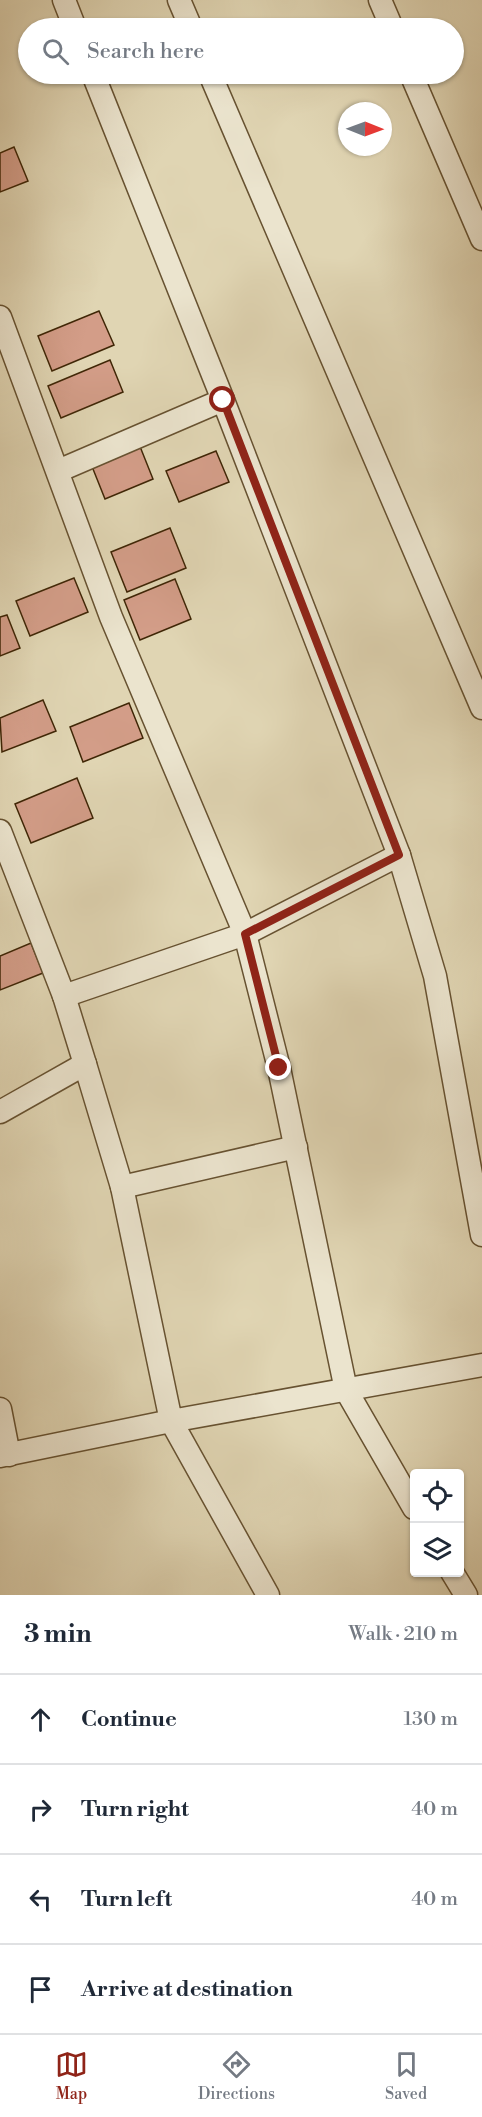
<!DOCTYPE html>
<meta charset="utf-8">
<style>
:root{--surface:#fff;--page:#f6f6f7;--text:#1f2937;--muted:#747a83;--line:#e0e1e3;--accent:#8f2418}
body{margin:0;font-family:"Libre Bodoni",serif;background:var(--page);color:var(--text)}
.controls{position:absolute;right:18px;bottom:18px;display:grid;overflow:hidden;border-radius:6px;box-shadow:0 2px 4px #0004}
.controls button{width:54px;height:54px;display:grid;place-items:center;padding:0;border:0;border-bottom:2px solid var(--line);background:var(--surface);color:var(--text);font:30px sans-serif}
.compass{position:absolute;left:338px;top:102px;width:54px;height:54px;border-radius:50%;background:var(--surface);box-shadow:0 2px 4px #0004;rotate:91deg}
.stop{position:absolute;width:18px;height:18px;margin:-14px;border:4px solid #8f2418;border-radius:50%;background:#fff}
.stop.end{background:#8f2418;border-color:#fff;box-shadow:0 2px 6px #0008}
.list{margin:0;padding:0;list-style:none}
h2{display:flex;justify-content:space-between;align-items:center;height:78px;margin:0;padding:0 24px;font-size:26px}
h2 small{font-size:20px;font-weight:400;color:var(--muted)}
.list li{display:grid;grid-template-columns:39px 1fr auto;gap:18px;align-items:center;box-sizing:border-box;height:90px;padding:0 24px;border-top:2px solid var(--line)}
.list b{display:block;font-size:22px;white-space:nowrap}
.list em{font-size:20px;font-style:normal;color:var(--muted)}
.icon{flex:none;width:33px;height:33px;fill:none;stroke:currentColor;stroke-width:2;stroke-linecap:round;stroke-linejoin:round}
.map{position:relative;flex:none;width:482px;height:1595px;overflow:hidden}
.search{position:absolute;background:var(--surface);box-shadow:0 2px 4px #0004;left:18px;right:18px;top:18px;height:66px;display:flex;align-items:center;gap:15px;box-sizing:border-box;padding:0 21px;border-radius:33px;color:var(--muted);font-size:22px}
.sheet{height:438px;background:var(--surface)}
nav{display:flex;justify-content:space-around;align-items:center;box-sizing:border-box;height:84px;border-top:2px solid var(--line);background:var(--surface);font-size:16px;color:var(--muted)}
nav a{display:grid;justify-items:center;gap:3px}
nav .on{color:var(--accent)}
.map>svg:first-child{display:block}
.building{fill:#d39d88;stroke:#3f2606;stroke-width:1.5}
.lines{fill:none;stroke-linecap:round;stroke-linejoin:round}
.street-casing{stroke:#675231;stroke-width:25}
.street{stroke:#ebe4ce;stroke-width:22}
.route{stroke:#8f2418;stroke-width:8}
</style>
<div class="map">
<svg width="482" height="1595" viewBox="0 0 482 1595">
<rect width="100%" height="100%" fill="#e0d5b3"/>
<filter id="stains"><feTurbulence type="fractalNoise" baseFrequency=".00333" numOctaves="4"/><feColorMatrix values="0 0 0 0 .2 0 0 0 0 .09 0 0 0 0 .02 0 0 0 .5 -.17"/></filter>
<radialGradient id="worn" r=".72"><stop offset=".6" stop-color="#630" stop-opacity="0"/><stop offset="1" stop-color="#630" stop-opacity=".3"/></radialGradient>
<g class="building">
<polygon points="14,147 28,181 0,192 0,153"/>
<polygon points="99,311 114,345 52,371 38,336"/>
<polygon points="110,360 123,392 61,418 48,386"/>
<polygon points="139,444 153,479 105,499 91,464"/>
<polygon points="216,451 229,482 179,502 166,471"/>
<polygon points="170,528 186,568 127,592 111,552"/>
<polygon points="74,578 88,612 30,636 16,601"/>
<polygon points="175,579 191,619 140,640 124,600"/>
<polygon points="7,615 20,648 0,656 0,617"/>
<polygon points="43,700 56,731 2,752 0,718"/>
<polygon points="129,703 143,738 83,762 70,727"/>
<polygon points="77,778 93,818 31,843 15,804"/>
<polygon points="31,943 43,973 0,990 0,956"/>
</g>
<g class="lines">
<defs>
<g id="street">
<polyline points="64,0 75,28"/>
<polyline points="179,0 191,28"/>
<polyline points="380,0 392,28"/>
<polyline points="93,74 223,400 399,855 435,976 482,1235"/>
<polyline points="210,74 482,708"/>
<polyline points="411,74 482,239"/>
<polyline points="0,317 111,617 245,934 279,1068 346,1390 414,1508"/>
<polyline points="58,471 223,400"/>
<polyline points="0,831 64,996 85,1064"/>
<polyline points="64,996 245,934 399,855"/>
<polyline points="0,1112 85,1064 122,1187 171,1421 482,1365"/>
<polyline points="122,1187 296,1147"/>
<polyline points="0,1409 9,1455"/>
<polyline points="0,1456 171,1421 268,1595"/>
<polyline points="452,1572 466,1595"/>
</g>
</defs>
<use href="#street" class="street-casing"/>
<use href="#street" class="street"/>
</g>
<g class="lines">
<polyline class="route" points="223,400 399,855 245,934 279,1068"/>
</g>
<rect width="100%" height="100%" filter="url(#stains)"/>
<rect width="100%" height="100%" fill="url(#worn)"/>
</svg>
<div class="controls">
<button><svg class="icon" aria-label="locate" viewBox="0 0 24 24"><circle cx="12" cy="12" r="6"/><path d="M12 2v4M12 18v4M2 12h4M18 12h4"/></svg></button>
<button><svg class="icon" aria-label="layers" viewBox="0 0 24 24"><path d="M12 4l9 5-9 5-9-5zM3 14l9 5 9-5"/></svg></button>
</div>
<svg class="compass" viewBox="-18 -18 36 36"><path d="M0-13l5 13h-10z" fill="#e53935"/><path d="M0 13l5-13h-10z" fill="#747a83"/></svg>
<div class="stop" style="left:223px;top:400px"></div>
<div class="stop end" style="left:279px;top:1068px"></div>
<div class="search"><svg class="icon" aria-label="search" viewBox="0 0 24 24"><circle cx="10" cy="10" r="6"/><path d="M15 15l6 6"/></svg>Search here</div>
</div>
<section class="sheet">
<h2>3 min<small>Walk · 210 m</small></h2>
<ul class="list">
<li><svg class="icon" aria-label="ahead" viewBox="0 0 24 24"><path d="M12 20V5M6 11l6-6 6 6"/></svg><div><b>Continue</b></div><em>130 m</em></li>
<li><svg class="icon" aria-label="right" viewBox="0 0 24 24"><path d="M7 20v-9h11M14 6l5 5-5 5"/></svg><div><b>Turn right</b></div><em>40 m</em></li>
<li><svg class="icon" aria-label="left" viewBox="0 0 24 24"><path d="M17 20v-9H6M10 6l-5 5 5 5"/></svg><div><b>Turn left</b></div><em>40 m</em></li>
<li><svg class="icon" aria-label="arrive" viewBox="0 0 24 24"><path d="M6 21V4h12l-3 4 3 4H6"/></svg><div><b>Arrive at destination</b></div></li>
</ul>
</section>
<nav>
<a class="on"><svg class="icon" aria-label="map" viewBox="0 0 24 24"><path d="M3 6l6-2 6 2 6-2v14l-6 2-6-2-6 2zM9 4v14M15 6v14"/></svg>Map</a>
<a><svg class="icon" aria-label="directions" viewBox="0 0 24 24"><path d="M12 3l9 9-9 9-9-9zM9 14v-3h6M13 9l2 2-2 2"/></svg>Directions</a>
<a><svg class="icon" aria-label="saved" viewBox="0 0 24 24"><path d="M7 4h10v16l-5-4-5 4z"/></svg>Saved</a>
</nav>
